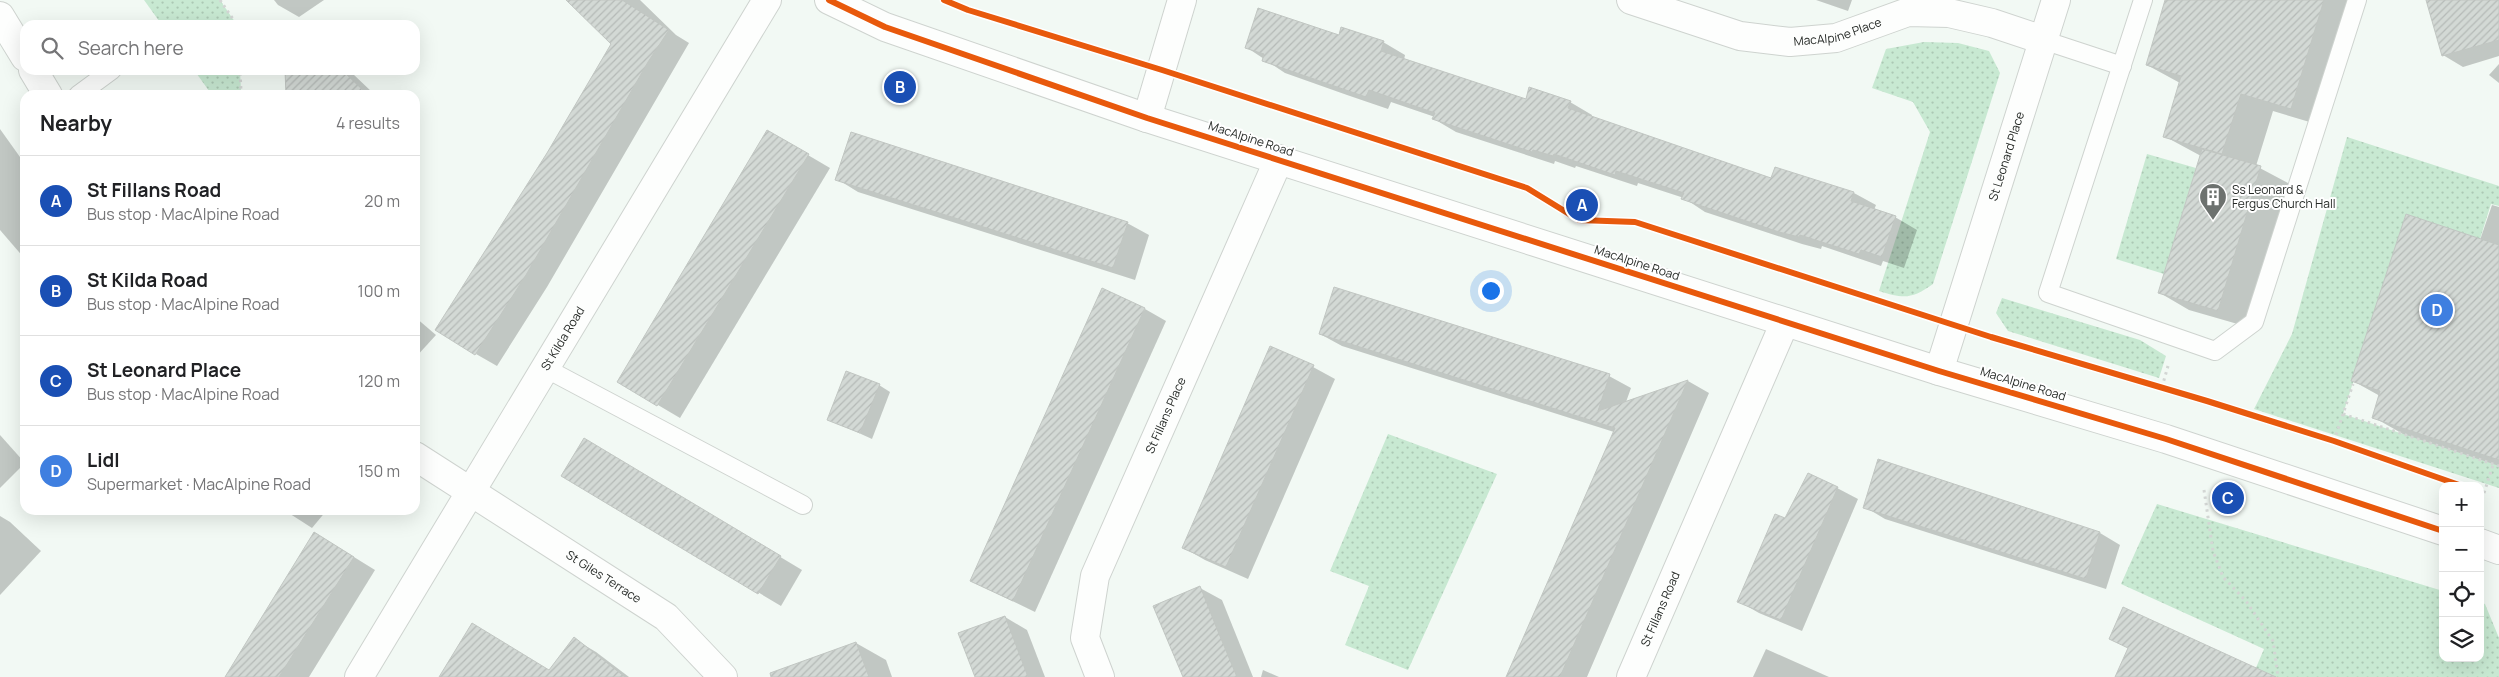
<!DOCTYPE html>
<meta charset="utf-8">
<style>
:root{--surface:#fff;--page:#f6f6f6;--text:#202124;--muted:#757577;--line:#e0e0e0;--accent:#6d726f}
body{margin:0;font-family:Manrope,sans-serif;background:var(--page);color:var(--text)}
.controls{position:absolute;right:15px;bottom:15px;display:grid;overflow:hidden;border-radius:10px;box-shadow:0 5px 20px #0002}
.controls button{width:45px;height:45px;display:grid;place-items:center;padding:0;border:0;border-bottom:1px solid var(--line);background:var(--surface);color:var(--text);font:25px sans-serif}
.you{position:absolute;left:1490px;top:290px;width:18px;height:18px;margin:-12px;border:4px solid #fff;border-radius:50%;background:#1a73e8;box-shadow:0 0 0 8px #1a73e833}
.badge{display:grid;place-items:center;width:32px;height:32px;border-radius:50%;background:var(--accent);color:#fff;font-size:16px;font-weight:700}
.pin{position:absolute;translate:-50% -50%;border:2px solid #fff;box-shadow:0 1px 5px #0006}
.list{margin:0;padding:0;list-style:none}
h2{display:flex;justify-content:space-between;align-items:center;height:65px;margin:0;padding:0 20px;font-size:21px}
h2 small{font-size:16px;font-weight:400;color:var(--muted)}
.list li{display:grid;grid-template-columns:32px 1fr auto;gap:15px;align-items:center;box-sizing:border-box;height:90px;padding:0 20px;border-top:1px solid var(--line)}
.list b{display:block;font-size:19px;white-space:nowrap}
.list p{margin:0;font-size:16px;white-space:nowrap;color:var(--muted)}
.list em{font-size:16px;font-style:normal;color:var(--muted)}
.icon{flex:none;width:28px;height:28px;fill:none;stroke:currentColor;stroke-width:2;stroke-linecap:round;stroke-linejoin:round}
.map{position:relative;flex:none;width:2499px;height:677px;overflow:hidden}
.search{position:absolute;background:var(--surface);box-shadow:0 5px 20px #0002;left:20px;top:20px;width:400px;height:55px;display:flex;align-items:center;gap:12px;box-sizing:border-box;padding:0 18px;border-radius:15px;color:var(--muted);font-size:19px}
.panel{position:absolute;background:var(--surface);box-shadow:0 5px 20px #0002;left:20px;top:90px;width:400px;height:425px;border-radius:15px}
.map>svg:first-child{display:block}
.grass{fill:url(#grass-dots)}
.shadow{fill:#0003}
.building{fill:url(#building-hatch);stroke:#c1c6c2}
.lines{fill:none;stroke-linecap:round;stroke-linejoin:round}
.lane-casing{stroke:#ced3cf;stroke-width:20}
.street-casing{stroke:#ced3cf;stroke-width:30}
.secondary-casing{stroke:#ced3cf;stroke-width:30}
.path{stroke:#d3d6d4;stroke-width:3;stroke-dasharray:2.5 4;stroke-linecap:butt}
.lane{stroke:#fdfefd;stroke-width:18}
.street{stroke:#fdfefd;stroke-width:28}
.secondary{stroke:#fdfefd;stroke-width:28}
.cycleway-casing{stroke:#fff;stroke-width:9}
.cycleway{stroke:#e8590c;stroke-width:6}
.labels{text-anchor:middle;stroke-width:4;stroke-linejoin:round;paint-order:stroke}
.street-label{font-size:12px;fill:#262a27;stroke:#fff}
.poi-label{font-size:12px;fill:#262a27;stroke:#fff;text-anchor:start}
</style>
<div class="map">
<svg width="2499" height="677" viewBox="0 0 2499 677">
<defs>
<pattern id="grass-dots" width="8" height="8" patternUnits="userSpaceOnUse" patternTransform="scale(1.25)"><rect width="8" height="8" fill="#c8e9d2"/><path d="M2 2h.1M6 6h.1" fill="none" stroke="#acc8b4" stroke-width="1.8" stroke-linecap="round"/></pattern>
<pattern id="building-hatch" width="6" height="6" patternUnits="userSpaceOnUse" patternTransform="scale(1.25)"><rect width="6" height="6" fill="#d3d9d5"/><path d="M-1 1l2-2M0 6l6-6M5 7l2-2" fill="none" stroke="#b5bab7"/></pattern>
</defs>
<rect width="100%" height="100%" fill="#f2f9f4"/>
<g class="grass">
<polygon points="144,0 220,0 237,25 162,25"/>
<path d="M1924 42 1958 43 1989 51 2000 73 1933 284C1912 299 1904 299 1879 291L1930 132 1913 102 1872 88 1886 49Z"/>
<polygon points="194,70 240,70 241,91 239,95 212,95"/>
<polygon points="2347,137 2499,186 2499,206 2491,204 2480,239 2406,215 2343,414 2499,466 2499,488 2254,409 2292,334"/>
<polygon points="2147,154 2196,168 2164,274 2116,259"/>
<polygon points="2002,298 2140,340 2166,356 2159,378 2008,331 1996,313"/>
<polygon points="1388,434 1497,474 1408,670 1345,645 1369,586 1330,571"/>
<polygon points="2157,504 2443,591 2443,658 2480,658 2480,602 2485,604 2499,638 2499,677 2252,677 2264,649 2121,584"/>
</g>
<g class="shadow">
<polygon points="274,0 324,0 299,17 278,5"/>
<polygon points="568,0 640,0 676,35 689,43 547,287 497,366 476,354 548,154 613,43"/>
<polygon points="1816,0 1852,0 1848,11"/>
<polygon points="2166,0 2361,0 2323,126 2273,111 2256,166 2290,184 2248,327 2189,310 2160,293 2201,156 2164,136 2180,83 2147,65"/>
<polygon points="2441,0 2499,0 2499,56 2463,67 2443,55"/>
<polygon points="1339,36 1383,42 1405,55 1404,60 1526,101 1570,102 1592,115 1591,118 1772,180 1776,169 1854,193 1876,205 1874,210 1895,217 1917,230 1904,268 1883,261 1881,266 1822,246 1821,249 1802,244 1705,212 1684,198 1638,183 1637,186 1576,166 1575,168 1555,161 1554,164 1456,132 1434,119 1435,117 1391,102 1388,109 1347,95 1285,73 1246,47"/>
<polygon points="2499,64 2499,83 2489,75"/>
<polygon points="286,70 353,70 353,74 373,93 371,95 287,95"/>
<polygon points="0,129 25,164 25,259 0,230"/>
<polygon points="767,131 830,168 680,418 619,382"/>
<polygon points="837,179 1127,223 1149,235 1135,280 858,192"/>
<polygon points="2492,205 2499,207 2499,466 2403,434 2373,417 2380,396 2353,381 2480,240"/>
<polygon points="1145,309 1166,321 1035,612 971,581"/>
<polygon points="415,317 436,335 415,358"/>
<polygon points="1320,334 1609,376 1631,388 1626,402 1688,381 1709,393 1587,677 1507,677 1614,432 1342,346"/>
<polygon points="1313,367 1335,379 1248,579 1205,560 1184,548"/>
<polygon points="879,385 890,392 872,439 828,419"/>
<polygon points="0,435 25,463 0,488"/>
<polygon points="606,452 802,570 781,606 562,475"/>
<polygon points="1837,488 1858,499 1802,631 1759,613 1738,601 1786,520"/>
<polygon points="1865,507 2100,533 2120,545 2106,589 1885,519"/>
<polygon points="284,510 327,510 312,528"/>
<polygon points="0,516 10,522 41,551 0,595"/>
<polygon points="315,533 375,570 309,677 227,677"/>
<polygon points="1200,588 1222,600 1253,677 1184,677"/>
<polygon points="1005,617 1027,630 1045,677 976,677"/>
<polygon points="574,639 596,652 629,677 546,677"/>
<polygon points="856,643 886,660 892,677 783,677"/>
<polygon points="1766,649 1829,677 1753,677"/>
<polygon points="1263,670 1279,677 1261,677"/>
</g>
<g class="building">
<polygon points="566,0 622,0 669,30 648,62 526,275 475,355 435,330 547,153 611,44"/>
<polygon points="2165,0 2324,0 2291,109 2241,94 2222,154 2163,137 2181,76 2146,65"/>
<polygon points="2426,0 2499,0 2499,40 2442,56"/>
<polygon points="1258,8 1339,35 1341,27 1384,41 1381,51 1526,99 1529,87 1571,101 1568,108 1771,178 1775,167 1854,192 1851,201 1896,216 1882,257 1861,250 1859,254 1800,235 1799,237 1779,232 1681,199 1684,193 1616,171 1615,175 1554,154 1553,156 1533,150 1532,152 1432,119 1435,113 1369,90 1366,97 1262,61 1264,54 1245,48"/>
<polygon points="330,22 331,25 283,25 283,23"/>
<polygon points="285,70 342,70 368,95 286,95"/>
<polygon points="767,130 809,154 657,406 617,382"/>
<polygon points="851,132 1128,222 1113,268 835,180"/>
<polygon points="2202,149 2261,166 2218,311 2158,293"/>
<polygon points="2406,214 2499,245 2499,460 2372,418 2380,391 2351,381"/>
<polygon points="1334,287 1610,374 1598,411 1688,380 1560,677 1506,677 1615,428 1319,334"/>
<polygon points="1102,288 1145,308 1013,601 970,581"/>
<polygon points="1270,346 1314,365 1226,567 1182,548"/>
<polygon points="846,371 880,384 860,433 827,420"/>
<polygon points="584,438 781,556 758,594 561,476"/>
<polygon points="1878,459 2100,532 2086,579 1863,508"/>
<polygon points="1808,473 1838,487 1781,620 1737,602 1775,514 1785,518"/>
<polygon points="314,532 354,557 279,677 225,677"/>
<polygon points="1200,586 1217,629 1237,677 1183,677 1153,606"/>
<polygon points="2123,607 2276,677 2115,677 2128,648 2109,639"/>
<polygon points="1005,616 1028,677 975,677 958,633"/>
<polygon points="472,623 549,670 574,637 625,677 439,677"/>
<polygon points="856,642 869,677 771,677 770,673"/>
</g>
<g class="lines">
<defs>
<g id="lane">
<polyline points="2143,0 2048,293 2215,351 2254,322 2357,0"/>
<polyline points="2043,40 2122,66"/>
<polyline points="78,95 112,70"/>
<polyline points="545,368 803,505"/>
</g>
<g id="street">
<path id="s1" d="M1631 0 1740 36 1790 42 1836 38 1908 12 1949 13 1992 23 2043 40"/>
<polyline points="0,16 25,57"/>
<polyline points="33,70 48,95"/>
<polyline points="1147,118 1182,0"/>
<path id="s2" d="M1939 371 2056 0"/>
<path id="s3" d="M415 456 666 617 723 677"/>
<path id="s4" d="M359 677 767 0"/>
<path id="s5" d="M1100 677 1085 638 1095 576 1279 159"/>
<path id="s6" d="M1631 677 1785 322"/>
</g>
<g id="secondary">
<polyline points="829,0 885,27 1147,118 1939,371 2166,439 2443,531"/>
<polyline points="2480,543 2499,550"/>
</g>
</defs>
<use href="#lane" class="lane-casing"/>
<use href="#street" class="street-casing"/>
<use href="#secondary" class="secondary-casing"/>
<g class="path">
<polyline points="220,0 237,25"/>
<polyline points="240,95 241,91 240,70"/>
<polyline points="2162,387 2168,366"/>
<polyline points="2343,414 2499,466"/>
<polyline points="2334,441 2353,384"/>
<polyline points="2204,490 2213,551 2223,577 2246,601 2273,641 2278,677"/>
<polyline points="2484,493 2493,465"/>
</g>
<use href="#lane" class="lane"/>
<use href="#street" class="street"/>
<use href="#secondary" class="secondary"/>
<defs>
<g id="cycleway">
<polyline points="829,0 885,27 1147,118 1939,371 2166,439 2443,531"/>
<polyline points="944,0 968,10 1162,70 1527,188 1579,220 1635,222 1991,337 2207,401 2334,441 2462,486"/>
</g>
</defs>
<use href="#cycleway" class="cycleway-casing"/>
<use href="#cycleway" class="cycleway"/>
</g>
<defs>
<symbol id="building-pin" viewBox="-11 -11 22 30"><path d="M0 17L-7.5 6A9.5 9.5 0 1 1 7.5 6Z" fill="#6d726f" stroke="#fff"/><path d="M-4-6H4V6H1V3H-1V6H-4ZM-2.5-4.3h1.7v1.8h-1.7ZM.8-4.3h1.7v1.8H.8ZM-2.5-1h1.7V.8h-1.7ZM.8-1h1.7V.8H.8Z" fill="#fff"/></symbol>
</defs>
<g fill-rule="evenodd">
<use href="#building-pin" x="2197" y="181" width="32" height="43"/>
</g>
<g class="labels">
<g class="street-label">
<text dy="4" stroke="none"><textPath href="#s1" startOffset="214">MacAlpine Place</textPath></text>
<text transform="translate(1251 139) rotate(18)" y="4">MacAlpine Road</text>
<text dy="4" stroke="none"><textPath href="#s2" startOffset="225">St Leonard Place</textPath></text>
<text transform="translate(1637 263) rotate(18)" y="4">MacAlpine Road</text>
<text dy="4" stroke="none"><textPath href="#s4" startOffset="395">St Kilda Road</textPath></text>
<text transform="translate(2023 384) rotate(17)" y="4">MacAlpine Road</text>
<text dy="4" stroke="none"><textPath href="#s5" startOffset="280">St Fillans Place</textPath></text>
<text dy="4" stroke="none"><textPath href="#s3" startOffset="224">St Giles Terrace</textPath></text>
<text dy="4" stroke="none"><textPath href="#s6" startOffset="74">St Fillans Road</textPath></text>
</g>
<g class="poi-label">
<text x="2232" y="194">Ss Leonard &amp;<tspan x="2232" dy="14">Fergus Church Hall</tspan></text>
</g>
</g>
</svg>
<div class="controls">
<button>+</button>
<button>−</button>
<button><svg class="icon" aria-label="locate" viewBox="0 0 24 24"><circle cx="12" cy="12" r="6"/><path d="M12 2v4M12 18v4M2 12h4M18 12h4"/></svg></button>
<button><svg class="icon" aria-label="layers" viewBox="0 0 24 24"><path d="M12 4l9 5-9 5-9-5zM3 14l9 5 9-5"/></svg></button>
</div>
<div class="you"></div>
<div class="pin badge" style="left:1582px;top:205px;background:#1a4fb4">A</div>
<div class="pin badge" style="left:900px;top:87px;background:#1a4fb4">B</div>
<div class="pin badge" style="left:2228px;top:498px;background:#1a4fb4">C</div>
<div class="pin badge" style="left:2437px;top:310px;background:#3f7fe0">D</div>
<div class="search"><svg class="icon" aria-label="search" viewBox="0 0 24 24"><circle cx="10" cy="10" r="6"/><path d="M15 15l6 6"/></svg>Search here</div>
<section class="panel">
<h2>Nearby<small>4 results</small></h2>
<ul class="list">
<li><span class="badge" style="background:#1a4fb4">A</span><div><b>St Fillans Road</b><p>Bus stop · MacAlpine Road</p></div><em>20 m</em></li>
<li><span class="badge" style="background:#1a4fb4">B</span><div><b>St Kilda Road</b><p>Bus stop · MacAlpine Road</p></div><em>100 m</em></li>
<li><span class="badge" style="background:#1a4fb4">C</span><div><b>St Leonard Place</b><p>Bus stop · MacAlpine Road</p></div><em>120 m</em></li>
<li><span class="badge" style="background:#3f7fe0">D</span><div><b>Lidl</b><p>Supermarket · MacAlpine Road</p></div><em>150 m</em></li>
</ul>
</section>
</div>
